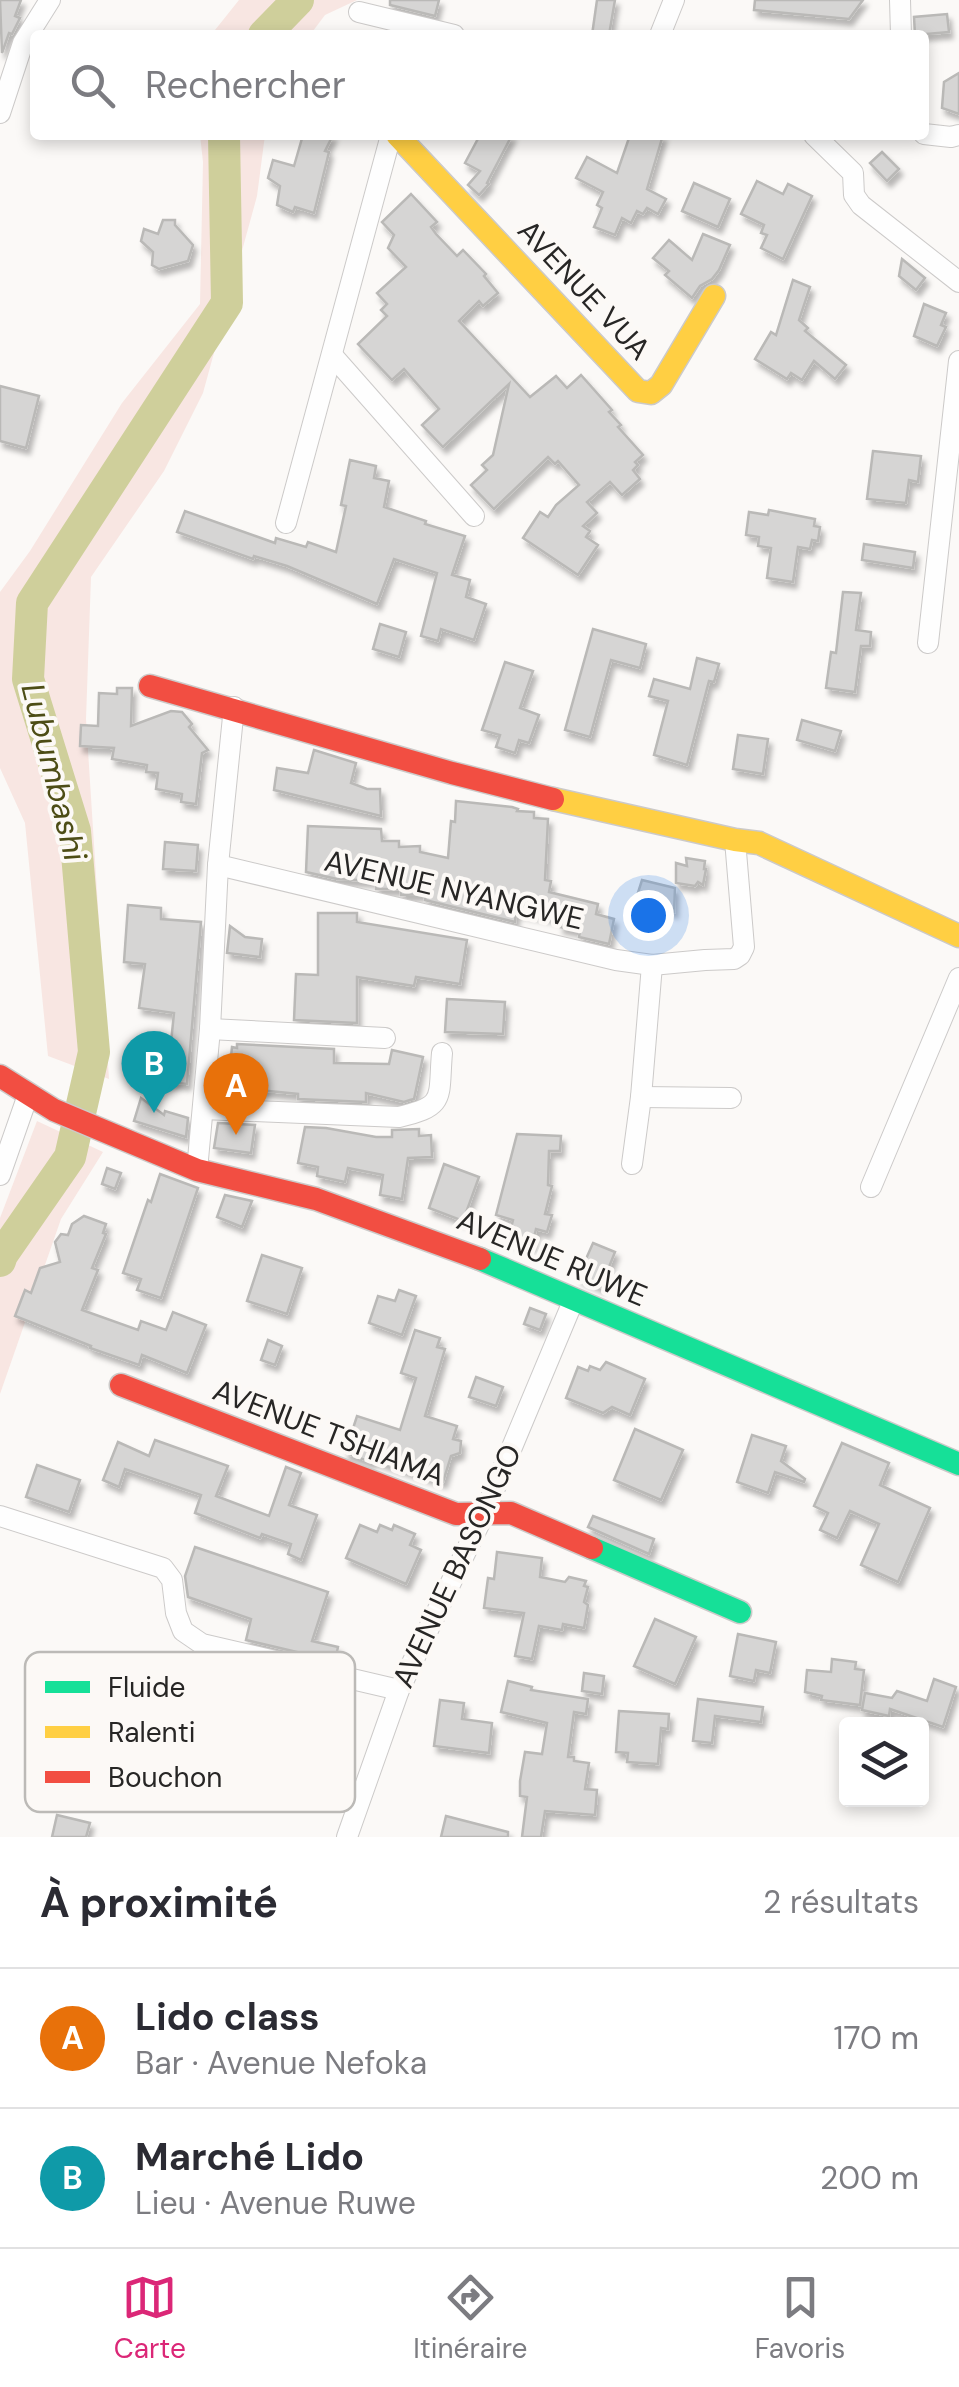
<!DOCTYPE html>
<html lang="fr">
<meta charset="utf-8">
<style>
:root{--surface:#fff;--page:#f2f2f3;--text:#2b2b33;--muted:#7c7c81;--line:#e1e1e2;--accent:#db2777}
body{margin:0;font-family:"DM Sans",sans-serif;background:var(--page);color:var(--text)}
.controls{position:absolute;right:30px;bottom:30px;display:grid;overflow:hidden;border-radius:10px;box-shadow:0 5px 15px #0003}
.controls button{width:90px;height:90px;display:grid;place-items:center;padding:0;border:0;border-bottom:2px solid var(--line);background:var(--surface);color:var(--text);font:50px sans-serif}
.you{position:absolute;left:648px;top:915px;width:35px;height:35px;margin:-25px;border:8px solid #fff;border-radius:50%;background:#1a73e8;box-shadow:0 0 0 15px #1a73e833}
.badge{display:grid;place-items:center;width:65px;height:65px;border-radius:50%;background:var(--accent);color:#fff;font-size:32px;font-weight:700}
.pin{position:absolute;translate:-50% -82px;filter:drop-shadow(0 2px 5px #0008)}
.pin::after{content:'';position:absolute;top:52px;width:35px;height:30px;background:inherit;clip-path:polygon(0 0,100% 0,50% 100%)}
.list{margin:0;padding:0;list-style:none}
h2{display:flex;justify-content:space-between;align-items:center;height:130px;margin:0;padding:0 40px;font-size:42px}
h2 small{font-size:32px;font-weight:400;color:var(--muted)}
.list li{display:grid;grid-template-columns:65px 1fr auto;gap:30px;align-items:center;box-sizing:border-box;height:140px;padding:0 40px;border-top:2px solid var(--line)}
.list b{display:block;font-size:38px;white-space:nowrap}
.list p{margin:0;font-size:32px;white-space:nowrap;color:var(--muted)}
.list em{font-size:32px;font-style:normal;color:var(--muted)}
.icon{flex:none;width:55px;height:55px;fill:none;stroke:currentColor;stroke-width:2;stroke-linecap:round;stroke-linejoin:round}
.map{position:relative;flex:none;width:959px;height:1837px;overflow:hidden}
.search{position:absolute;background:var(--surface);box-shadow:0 5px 15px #0003;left:30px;right:30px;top:30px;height:110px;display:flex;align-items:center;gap:25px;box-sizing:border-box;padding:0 35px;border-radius:10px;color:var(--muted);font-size:38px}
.sheet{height:410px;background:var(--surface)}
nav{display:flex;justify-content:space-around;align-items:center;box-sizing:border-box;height:140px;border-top:2px solid var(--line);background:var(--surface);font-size:28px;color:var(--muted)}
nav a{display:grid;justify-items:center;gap:5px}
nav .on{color:var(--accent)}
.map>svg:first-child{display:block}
.green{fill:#f8e6e2}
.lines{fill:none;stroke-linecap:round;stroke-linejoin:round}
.river{stroke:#cfcf9b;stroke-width:32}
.building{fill:#d6d5d4;stroke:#bab9b7;stroke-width:2.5;filter:url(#shadow)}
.street-casing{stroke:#cccac9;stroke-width:22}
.fast-casing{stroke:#cccac9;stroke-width:25}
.slow-casing{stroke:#cccac9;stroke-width:25}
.jam-casing{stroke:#cccac9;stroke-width:25}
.street{stroke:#fefefe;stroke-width:20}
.fast{stroke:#16e098;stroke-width:22}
.slow{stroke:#ffcf43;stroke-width:22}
.jam{stroke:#f24e42;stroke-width:22}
.labels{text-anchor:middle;stroke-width:8;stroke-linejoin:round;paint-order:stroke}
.street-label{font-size:30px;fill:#272625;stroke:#fcf9f6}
.water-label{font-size:32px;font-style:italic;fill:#4d4d16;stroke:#fcf9f6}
.key{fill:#fcf9f6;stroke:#bcbab7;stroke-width:2.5}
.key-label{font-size:28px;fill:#272625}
</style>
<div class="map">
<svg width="959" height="1837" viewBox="0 0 959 1837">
<defs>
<filter id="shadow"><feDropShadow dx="3.5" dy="6" stdDeviation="2.5" flood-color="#0004"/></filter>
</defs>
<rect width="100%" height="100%" fill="#fbf9f7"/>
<g class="green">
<polygon points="239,0 357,0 325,15 310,35 211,35"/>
<polygon points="200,135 265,135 257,196 203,393 164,471 91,577 86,719 109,1079 48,1056 25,823 0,768 0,592 30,551 122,403 200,304 203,162"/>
<polygon points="37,1121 103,1152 61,1219 0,1394 0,1218"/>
</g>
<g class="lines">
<g class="river">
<polyline points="264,35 298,0"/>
<polyline points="0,1261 2,1255 70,1157 94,1052 75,831 28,679 32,603 227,303 224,135"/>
</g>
</g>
<g class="building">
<polygon points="0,0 21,0 15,16 20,18 12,34 9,33 2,53"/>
<polygon points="390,0 439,0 435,16 390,5"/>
<polygon points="597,0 615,0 609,35 592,35"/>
<polygon points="755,0 863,0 849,19 754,10"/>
<polygon points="947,14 949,32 915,35 914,17"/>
<polygon points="959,73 959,114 942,108 944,82"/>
<polygon points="303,135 333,135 325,151 329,152 314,213 295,207 293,212 277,205 280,186 268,178 273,160 294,166"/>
<polygon points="480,135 512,135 487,183 489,184 479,195 468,185 480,171 465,163"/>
<polygon points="630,135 663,135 647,189 666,199 658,214 647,208 643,214 637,211 631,223 622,218 615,235 594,227 602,208 597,205 603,192 576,178 587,157 617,173"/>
<polygon points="882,152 899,169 887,181 870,163"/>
<polygon points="757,181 783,194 788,184 812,196 783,259 761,248 767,235 761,233 764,225 741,214"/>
<polygon points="694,183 730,199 718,227 682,211"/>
<polygon points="411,194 437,222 431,227 436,234 457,256 463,250 486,274 484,276 498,293 483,306 479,301 459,321 530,397 556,376 567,388 581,375 612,410 609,412 621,425 618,427 643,455 635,462 638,465 633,470 640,479 622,495 610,482 587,502 597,513 583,526 590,531 586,537 598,545 578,575 523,538 540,512 548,517 556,505 579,485 558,461 555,464 548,457 494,509 471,485 487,470 482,465 493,455 509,384 443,447 422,425 439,409 404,369 392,380 358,344 387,316 381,310 387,304 377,293 406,267 388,248 394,235 382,222"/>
<polygon points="163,220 175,220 175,225 193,245 188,261 159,269 152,265 153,252 141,241 144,229 158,234"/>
<polygon points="703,234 730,245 719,270 712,279 700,286 692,298 665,275 669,271 653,258 669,240 692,260"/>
<polygon points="902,259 925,278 916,290 899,276"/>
<polygon points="793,280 810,287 799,320 808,328 805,331 846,365 835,379 814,361 802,380 791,373 787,379 755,359 771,332 776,335"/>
<polygon points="924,304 946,313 941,325 946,327 937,346 914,336"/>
<polygon points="0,386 39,396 26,448 0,441"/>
<polygon points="873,451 921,456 918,482 909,480 906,503 867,499"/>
<polygon points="350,460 376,466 374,478 389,481 384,507 426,521 425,524 465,536 452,575 470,580 466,597 486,604 474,640 441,629 438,641 421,636 437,573 394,559 377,604 287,566 254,556 253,559 177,532 185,511 275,543 276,538 306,547 308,542 336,552 346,506 341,505"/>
<polygon points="769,510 815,519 814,526 820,527 818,541 812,540 810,549 798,547 793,582 767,578 771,548 758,546 759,537 746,535 749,512 768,515"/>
<polygon points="864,544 915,552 913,568 862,560"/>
<polygon points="843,592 861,593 856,630 871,632 870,646 861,646 855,692 826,688 831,652 836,653"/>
<polygon points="380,624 406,632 399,657 373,649"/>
<polygon points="593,629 646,644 640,668 611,660 590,737 565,730"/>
<polygon points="697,658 719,664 714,682 709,681 687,765 654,755 668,701 649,696 654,679 690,689"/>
<polygon points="505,662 533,671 520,708 539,715 529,743 519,740 515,753 496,747 500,735 482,730"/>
<polygon points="117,688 132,688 131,726 171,711 182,712 192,724 189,727 208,750 202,753 196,804 181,802 182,794 156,789 158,773 146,772 147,765 112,759 114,748 80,746 81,725 98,726 99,693 117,694"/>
<polygon points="802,720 841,731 835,751 797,740"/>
<polygon points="738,735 768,739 763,774 733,769"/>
<polygon points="314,750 356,763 351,783 367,789 380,789 381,816 274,790 277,768 308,773"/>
<polygon points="456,801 512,807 518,809 517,811 534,812 534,818 548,819 545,880 551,881 549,892 598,904 596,914 614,919 609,944 579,937 580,931 560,927 562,919 516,911 515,922 425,900 426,894 401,895 401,889 376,889 376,881 337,879 306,872 308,826 381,829 382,841 399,841 399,847 420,846 420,852 448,858 451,821 455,822"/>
<polygon points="165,842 198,845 196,871 163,869"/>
<polygon points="686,858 705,861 704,869 706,869 703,885 698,882 695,886 676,883 676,863 687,866"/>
<polygon points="642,880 675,888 674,912 636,899"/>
<polygon points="128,905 161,908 161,919 201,922 187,1084 167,1082 174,1013 139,1008 145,964 124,962"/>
<polygon points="318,913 357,913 357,922 467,940 460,984 416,977 414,986 357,977 357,1023 294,1020 296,974 318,975"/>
<polygon points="230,926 245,937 262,939 260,957 227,953"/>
<polygon points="447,999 505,1002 503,1034 445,1032"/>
<polygon points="237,1044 334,1049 334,1063 389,1064 392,1050 423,1057 414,1099 410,1100 404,1102 366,1093 366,1102 298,1099 298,1094 228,1087 232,1047 237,1048"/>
<polygon points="141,1098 164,1115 165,1111 188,1118 186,1137 134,1121"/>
<polygon points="218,1123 255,1125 251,1153 214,1148"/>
<polygon points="305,1127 326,1128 376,1137 392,1137 392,1130 419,1129 419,1136 431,1135 432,1157 408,1158 402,1199 380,1195 383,1175 348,1168 345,1182 317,1176 318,1167 298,1163"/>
<polygon points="517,1134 561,1136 560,1151 549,1151 548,1185 552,1186 545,1214 552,1215 547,1232 536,1229 532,1246 508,1240 513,1220 496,1215"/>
<polygon points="444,1164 479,1177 463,1221 429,1208"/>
<polygon points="107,1168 121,1173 115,1189 102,1184"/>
<polygon points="160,1174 198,1188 161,1298 137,1290 141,1279 123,1273 148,1200 151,1202"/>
<polygon points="225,1195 252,1201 242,1227 217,1217"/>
<polygon points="84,1216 106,1224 103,1233 106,1234 92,1268 98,1270 82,1310 138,1330 141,1321 166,1330 173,1312 206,1325 187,1373 142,1355 139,1365 90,1348 91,1346 15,1316 25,1290 31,1293 40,1268 60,1262 55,1242 61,1234 68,1235 72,1224"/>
<polygon points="593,1243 615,1252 601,1287 578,1277"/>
<polygon points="262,1255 302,1268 287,1314 247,1301"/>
<polygon points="399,1290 416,1296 402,1335 369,1323 378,1296 395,1301"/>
<polygon points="530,1308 546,1314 540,1330 524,1324"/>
<polygon points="415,1330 440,1338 437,1347 445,1349 425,1416 457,1426 453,1439 461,1441 460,1453 451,1456 443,1482 372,1459 371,1462 345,1453 357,1416 400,1430 416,1378 401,1373"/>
<polygon points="268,1340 282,1346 275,1365 261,1360"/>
<polygon points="606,1362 645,1379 630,1415 612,1407 603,1413 566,1398 578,1367 588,1371 590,1366 600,1370"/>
<polygon points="476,1377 503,1387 496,1406 469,1397"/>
<polygon points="635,1429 683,1450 661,1500 614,1480"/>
<polygon points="752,1435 786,1446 781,1461 805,1479 804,1482 775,1472 768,1493 737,1482"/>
<polygon points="155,1440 228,1466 216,1496 269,1516 286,1467 301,1473 289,1505 317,1515 301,1560 288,1554 291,1544 262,1534 260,1538 195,1513 201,1495 125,1469 119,1487 103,1480 118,1442 149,1456"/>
<polygon points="842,1443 889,1463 880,1485 930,1508 898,1582 861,1565 879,1524 850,1511 837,1538 820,1530 828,1513 814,1506"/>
<polygon points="37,1465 80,1480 69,1512 26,1497"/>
<polygon points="593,1516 654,1539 649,1554 588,1527"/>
<polygon points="360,1525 377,1532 380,1525 392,1530 394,1525 415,1534 410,1545 421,1550 406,1584 346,1558"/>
<polygon points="195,1547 328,1592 312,1641 338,1647 335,1661 246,1640 251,1619 188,1597 185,1576"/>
<polygon points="497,1552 542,1558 540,1577 565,1582 569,1577 586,1581 584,1586 588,1587 584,1602 588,1605 584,1628 563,1624 562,1630 539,1626 532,1659 515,1656 524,1613 484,1608 488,1578 494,1579"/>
<polygon points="655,1619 696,1637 675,1684 634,1666"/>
<polygon points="738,1634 776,1642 770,1673 756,1670 754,1681 730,1676"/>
<polygon points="832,1659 856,1662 855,1669 864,1670 860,1705 821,1700 822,1696 805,1692 807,1670 831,1672"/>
<polygon points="584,1673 604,1676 602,1694 582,1691"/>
<polygon points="934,1679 956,1687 943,1727 890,1709 889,1716 862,1710 865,1693 892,1698 897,1691 927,1701"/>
<polygon points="508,1681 532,1687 531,1690 588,1699 586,1714 574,1712 568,1757 574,1757 574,1761 589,1763 585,1789 597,1790 595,1815 545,1811 541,1837 522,1837 527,1797 520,1796 520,1781 525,1752 542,1754 547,1723 501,1712"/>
<polygon points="698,1699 763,1707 761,1722 715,1716 712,1743 693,1741"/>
<polygon points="440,1700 464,1703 462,1719 492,1723 489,1753 434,1746"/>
<polygon points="619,1711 669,1714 668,1729 661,1728 658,1764 627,1762 628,1753 616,1752"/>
<polygon points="57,1815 90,1823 86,1837 52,1837"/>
<polygon points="446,1816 508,1832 508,1837 441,1837"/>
</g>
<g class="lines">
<defs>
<g id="street">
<polyline points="900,0 901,35"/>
<polyline points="359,12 454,35"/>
<polyline points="660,35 674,0"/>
<polyline points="0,113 23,43 50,0"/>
<polyline points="924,134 951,137 959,135"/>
<polyline points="814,135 853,173 854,195 861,205 959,282"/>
<polyline points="332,355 474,516"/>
<polyline points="286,523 391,135"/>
<polyline points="928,643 959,361"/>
<polyline points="218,865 616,960 652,965 705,960 734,959 740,955 744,947 735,840"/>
<polyline points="210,1029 385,1038"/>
<polyline points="641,1097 731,1098"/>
<path d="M203 1109 399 1117C447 1106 438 1098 442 1053"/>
<polyline points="632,1164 641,1097 652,965"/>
<polyline points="197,1170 210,1029 218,865 234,707"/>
<polyline points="0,1175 28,1095"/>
<polyline points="871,1187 959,978"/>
<polyline points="0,1516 163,1568 172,1580 176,1613 183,1631 202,1644 399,1690"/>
<polyline points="347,1837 399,1690 484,1514 574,1299"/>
</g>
<g id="fast">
<polyline points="480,1259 959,1464"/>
<polyline points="592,1548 740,1612"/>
</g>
<g id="slow">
<polyline points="397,135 638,391 651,393 661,385 714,296"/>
<polyline points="553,799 735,840 759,843 959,936"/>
</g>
<g id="jam">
<polyline points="150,686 452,773 553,799"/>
<polyline points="0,1076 54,1110 197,1170 316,1199 480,1259"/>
<polyline points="121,1385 456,1514 511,1513 592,1548"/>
</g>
</defs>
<use href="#street" class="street-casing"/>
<use href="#fast" class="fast-casing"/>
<use href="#slow" class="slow-casing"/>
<use href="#jam" class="jam-casing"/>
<use href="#street" class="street"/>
<use href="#fast" class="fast"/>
<use href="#slow" class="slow"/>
<use href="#jam" class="jam"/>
</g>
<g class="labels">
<g class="street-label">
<text transform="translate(584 290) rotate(47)" y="10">AVENUE VUA</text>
<text transform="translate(454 890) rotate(13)" y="10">AVENUE NYANGWE</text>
<text transform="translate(552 1258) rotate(23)" y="10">AVENUE RUWE</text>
<text transform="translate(329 1433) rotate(21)" y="10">AVENUE TSHIAMA</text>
<text transform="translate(457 1566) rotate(-65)" y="10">AVENUE BASONGO</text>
</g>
<g class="water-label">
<text transform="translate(54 772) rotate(76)" y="11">Lubumbashi</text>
</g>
</g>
<rect x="25" y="1652" width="330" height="160" rx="15" class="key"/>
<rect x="45" y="1681" width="45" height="12" fill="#16e098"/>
<rect x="45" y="1726" width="45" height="12" fill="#ffcf43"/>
<rect x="45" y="1771" width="45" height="12" fill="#f24e42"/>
<g class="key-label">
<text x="108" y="1697">Fluide</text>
<text x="108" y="1742">Ralenti</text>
<text x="108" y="1787">Bouchon</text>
</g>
</svg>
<div class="controls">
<button><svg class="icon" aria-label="layers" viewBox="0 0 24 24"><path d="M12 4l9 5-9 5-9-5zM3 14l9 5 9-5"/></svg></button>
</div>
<div class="you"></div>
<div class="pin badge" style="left:236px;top:1135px;background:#e8710a">A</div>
<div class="pin badge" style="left:154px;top:1113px;background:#0f9aa8">B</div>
<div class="search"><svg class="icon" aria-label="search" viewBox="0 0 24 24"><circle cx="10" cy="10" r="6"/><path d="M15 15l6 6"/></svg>Rechercher</div>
</div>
<section class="sheet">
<h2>À proximité<small>2 résultats</small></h2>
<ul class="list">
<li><span class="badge" style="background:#e8710a">A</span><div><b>Lido class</b><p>Bar · Avenue Nefoka</p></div><em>170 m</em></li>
<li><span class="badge" style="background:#0f9aa8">B</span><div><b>Marché Lido</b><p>Lieu · Avenue Ruwe</p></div><em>200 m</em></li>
</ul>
</section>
<nav>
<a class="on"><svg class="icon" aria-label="map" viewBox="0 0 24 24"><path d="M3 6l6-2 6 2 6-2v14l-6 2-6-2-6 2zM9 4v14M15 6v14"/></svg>Carte</a>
<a><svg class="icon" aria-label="directions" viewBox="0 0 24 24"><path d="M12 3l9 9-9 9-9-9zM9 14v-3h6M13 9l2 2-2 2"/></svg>Itinéraire</a>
<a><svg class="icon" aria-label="saved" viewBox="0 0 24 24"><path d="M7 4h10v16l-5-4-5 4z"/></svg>Favoris</a>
</nav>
